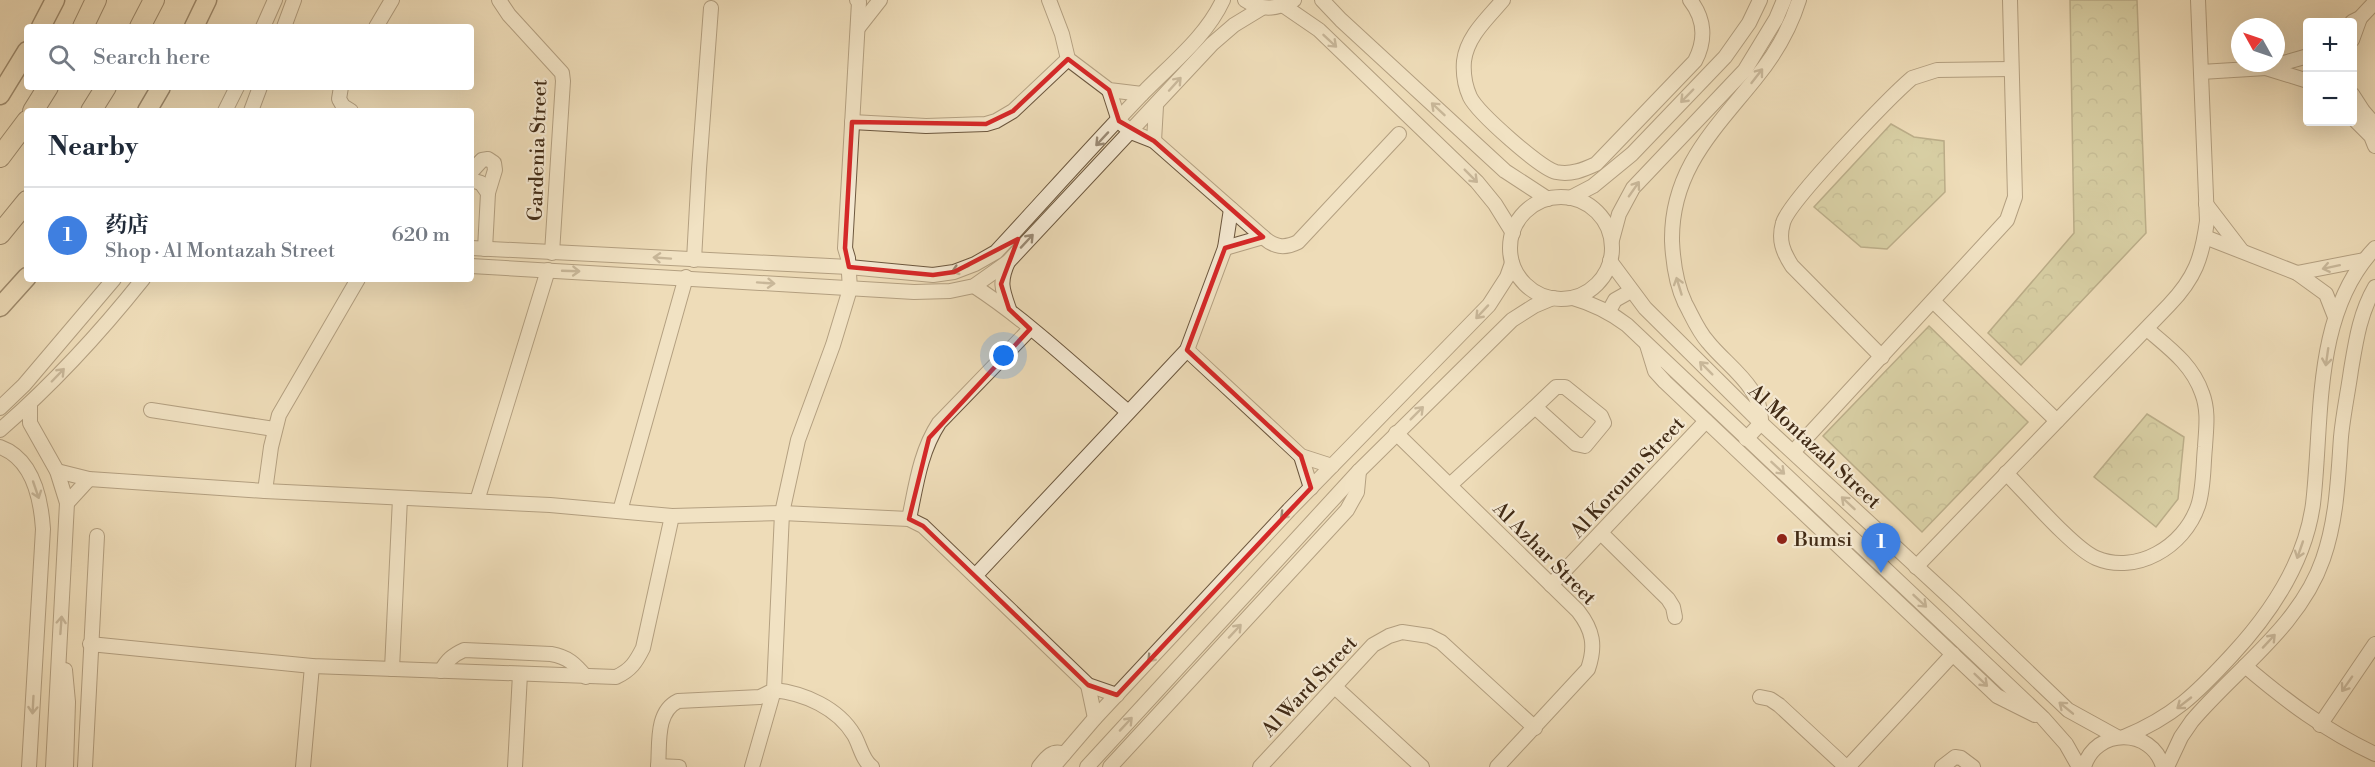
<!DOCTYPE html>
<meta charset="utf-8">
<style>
:root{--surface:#fff;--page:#f6f6f7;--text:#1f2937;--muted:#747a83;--line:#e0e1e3;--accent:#2563eb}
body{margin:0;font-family:"Libre Bodoni","Noto Serif SC",serif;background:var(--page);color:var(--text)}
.controls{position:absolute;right:18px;top:18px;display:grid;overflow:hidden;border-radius:6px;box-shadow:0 6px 24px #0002}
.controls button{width:54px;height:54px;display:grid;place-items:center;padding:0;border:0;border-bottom:2px solid var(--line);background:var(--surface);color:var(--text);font:30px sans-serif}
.compass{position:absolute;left:2231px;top:18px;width:54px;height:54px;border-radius:50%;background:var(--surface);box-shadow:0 6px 24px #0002;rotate:310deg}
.you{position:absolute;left:1004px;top:356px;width:21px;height:21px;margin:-15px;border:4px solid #fff;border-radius:50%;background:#1a73e8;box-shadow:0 0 0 9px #1a73e833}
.badge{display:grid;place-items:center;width:39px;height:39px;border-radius:50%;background:var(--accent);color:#fff;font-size:20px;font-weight:700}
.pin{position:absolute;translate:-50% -50px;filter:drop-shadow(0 2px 3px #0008)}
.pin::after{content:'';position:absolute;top:32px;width:21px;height:18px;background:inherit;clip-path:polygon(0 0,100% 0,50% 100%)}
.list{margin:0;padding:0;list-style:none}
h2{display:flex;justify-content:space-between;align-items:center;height:78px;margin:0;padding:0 24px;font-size:26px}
h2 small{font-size:20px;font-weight:400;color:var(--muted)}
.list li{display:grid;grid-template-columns:39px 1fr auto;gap:18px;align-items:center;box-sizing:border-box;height:96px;padding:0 24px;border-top:2px solid var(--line)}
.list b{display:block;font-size:22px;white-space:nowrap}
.list p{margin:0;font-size:20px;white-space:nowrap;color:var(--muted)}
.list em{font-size:20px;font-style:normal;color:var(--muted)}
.icon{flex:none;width:33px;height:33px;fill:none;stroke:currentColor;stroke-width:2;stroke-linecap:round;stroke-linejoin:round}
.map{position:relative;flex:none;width:2375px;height:767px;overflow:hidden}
.search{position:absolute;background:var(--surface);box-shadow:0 6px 24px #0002;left:24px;top:24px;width:450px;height:66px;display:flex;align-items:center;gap:15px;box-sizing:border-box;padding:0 21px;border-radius:6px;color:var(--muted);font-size:22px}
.panel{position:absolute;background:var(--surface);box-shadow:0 6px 24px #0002;left:24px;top:108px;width:450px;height:174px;border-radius:6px}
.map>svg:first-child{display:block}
.park{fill:url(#park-crowns);stroke:#7e7551;stroke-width:1.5}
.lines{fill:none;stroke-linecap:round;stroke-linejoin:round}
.minor-casing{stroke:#6c573e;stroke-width:16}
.major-casing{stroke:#412b16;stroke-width:21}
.highway-casing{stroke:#412b16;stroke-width:22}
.minor{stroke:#f4e8d1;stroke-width:14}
.major{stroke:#eedcb8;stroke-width:18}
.highway{stroke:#eedcb8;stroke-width:20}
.oneway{stroke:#9a8a74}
.marked{fill:none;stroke:#d62828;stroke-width:4.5;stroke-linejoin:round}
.poi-dot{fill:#8f2418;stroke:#f4e8d1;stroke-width:2}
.labels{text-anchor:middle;stroke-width:4.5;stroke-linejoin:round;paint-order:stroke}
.street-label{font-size:20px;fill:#412b16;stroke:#f4e8d1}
.poi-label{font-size:20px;fill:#412b16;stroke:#f4e8d1;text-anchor:start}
</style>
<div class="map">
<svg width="2375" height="767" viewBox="0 0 2375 767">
<defs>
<pattern id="park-crowns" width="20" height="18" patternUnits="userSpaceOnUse" patternTransform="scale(1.5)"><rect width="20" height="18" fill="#bcbf8c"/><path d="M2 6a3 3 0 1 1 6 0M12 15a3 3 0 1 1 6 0" fill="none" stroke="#9a9b71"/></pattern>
</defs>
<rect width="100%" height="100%" fill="#eedcb8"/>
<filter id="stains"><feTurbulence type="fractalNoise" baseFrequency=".00333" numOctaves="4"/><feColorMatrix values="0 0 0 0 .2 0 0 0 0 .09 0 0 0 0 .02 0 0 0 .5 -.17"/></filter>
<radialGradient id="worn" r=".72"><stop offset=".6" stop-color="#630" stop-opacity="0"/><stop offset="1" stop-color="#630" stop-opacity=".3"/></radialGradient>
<g class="park">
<polygon points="2070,0 2137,0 2146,233 2021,365 1988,333 2074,233"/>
<polygon points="1891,124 1914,137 1944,141 1945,192 1887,249 1861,247 1814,207"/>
<polygon points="1929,326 2028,422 1922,532 1823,436"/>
<polygon points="2147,414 2184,437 2178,499 2156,527 2094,477"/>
</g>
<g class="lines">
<defs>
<g id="minor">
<polyline points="499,0 509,15 562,73 563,81 552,253"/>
<polyline points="1049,0 1062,34 1068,59 1109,90 1142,94"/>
<path d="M1245 0C1261 11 1278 9 1294 0"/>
<polyline points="1322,0 1341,20 1505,171 1548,199"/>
<path d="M1503 0C1488 18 1467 36 1464 61 1463 73 1465 86 1470 97 1478 113 1540 168 1556 172 1571 175 1583 170 1596 164L1695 61C1706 40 1705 19 1690 0"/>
<polyline points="1284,6 1319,30 1477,182 1495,204 1513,233"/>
<polyline points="2352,22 2360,18 2375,2"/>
<polyline points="263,27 275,0"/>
<polyline points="284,27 294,0"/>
<polyline points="376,27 392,0"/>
<polyline points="858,28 880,0"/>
<polyline points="2352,40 2360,18"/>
<polyline points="2266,68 2308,81"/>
<polyline points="2201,72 2266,68 2308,56"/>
<polyline points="341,87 339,99 343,106 351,111"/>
<path d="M1109 90 1119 121 1131 132 1154 141 1263 237C1274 247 1284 249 1298 242L1399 134"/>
<polyline points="2352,94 2363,111 2375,125"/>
<polyline points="225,111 237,87"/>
<polyline points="251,111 260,87"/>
<polyline points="2352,117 2371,136 2375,146"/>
<polyline points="852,122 926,126 986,124 996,121 1013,111 1068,59"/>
<polyline points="1154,141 1156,106"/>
<polyline points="471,172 482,160 488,159 494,163 495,170 488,193"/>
<polyline points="471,180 481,183 488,193 485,249"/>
<circle cx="1561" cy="248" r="51"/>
<polyline points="1570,198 1593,186 1632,154 1725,57 1749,23 1760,0"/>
<polyline points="2206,204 2242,251"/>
<polyline points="2205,237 2297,273 2326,294 2335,317"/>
<polyline points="1612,240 1619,214 1633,188 1745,70 1776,19 1784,0"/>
<path d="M471 248 849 267 933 275 954 272 975 264 996 252C1045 199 1093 145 1143 93 1171 64 1206 37 1223 0"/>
<polyline points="1225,248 1263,237"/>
<polyline points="694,260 699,169 711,8"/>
<polyline points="1610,261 1645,308 1761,423 1955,602 2068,710 2117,737"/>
<path d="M1008 262C999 282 1002 289 1009 309"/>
<polyline points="471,266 914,292 950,291 974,286 1008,262 1212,44 1234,25 1262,8"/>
<polyline points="2297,273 2364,260"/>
<path d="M974 286C1029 322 1078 369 1128 412"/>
<path d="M1573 298C1594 304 1610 312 1627 325L2043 718 2066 744 2079 767"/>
<polyline points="1933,301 2057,421"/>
<polyline points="1609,311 1615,300 1631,291"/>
<polyline points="1647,345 1655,371 1665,382 1997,696 2035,715"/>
<polyline points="1187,350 1301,456 1332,466"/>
<path d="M1882 357 1792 266C1783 252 1778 240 1783 223 1788 202 1891 96 1912 78L1937 70 2011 69"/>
<polyline points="30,405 30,423 57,471 67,503 53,767"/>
<polyline points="0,408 24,385 114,279"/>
<polyline points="151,410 274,429"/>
<path d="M0 430C52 385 100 333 143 279"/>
<path d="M1396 433 1578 611C1593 630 1596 646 1588 669L1497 767"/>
<path d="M1746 439 1761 423C1763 387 1728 367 1708 342 1698 331 1692 316 1685 303 1676 284 1673 262 1672 241 1671 170 1714 130 1755 79 1774 56 1790 29 1799 0"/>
<path d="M0 447C33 459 41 499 43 529L29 767"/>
<polyline points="1794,451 2007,220 2015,197 2010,0"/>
<polyline points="1301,456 1311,488"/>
<polyline points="57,471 89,479 265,491 550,505 672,516 782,513 909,519 923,526 1088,685 1117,695"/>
<path d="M2006 473C2026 493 2074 549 2096 558 2136 575 2184 547 2198 506 2204 488 2203 467 2205 447 2206 429 2209 411 2202 393 2192 364 2169 348 2147 329"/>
<polyline points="1450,485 1535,407 1576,444 1585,446 1604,423 1601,416 1565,387 1556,387 1535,407"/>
<polyline points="265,491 271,447 279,415 358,279"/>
<polyline points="477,501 548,270"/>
<polyline points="67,503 89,479"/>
<polyline points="620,511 686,277"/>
<path d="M909 519C916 486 920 452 939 423L1030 329"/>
<polyline points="1601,533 1668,599 1673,607 1675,617"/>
<path d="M1916 567 2169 305C2195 278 2202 258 2207 221L2198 0"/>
<polyline points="975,576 1187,350 1225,248 1231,209"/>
<polyline points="1551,585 1706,421"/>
<path d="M90 644 312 666 616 677C631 670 636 662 643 648L672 516"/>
<path d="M2245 666C2286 701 2326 731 2375 754"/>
<polyline points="392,669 400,498"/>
<polyline points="65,670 68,702 66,767"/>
<path d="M441 671C447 660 453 655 464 650L551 654C568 657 575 664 586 677"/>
<polyline points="1088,685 1095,718"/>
<polyline points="1335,687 1422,767"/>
<polyline points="1760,697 1770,699 1779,705 1846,767"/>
<polyline points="2320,725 2375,644"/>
<path d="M2124 737C2173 717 2197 693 2232 655 2271 613 2305 563 2313 504 2323 420 2312 314 2375 248"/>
<polyline points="658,766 679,767"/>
<polyline points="85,767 97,536"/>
<polyline points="303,767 312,666"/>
<polyline points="515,767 520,674"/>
<path d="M658 767C660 745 655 712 678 701L760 697 774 690 782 513 798 440 833 345 850 289 848 258 845 248 859 2 857 0"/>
<path d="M752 767 774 690C804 693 838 708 854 735 860 745 862 760 872 767"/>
<path d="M1039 767C1046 758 1052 749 1064 754"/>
<polyline points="1053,767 1095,718 1289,510 1489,305 1507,277 1512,263"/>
<polyline points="1087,767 1359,471 1512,320 1534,306 1553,298"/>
<polyline points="1110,767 1347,510 1357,492 1359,471"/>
<polyline points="1260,767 1373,645 1389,636 1402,632 1429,636 1441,642 1535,728"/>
<polyline points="1848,767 1953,654"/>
<polyline points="1942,767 1955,757 1961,758 1973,767"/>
<path d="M2084 767C2095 728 2152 727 2163 767"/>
<path d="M2167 767 2181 737 2192 721C2236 669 2300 626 2323 559 2337 519 2338 478 2341 437 2343 415 2348 392 2351 370 2356 340 2360 313 2375 287"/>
</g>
<g id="major">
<polyline points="41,27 55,0"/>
<polyline points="194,27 207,0"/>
<polyline points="0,95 27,51"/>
<polyline points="147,111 161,87"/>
<polyline points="0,307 27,277"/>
</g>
<g id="highway">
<polyline points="83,27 96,0"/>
<polyline points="140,27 154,0"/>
<polyline points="33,111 48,87"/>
<polyline points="91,111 106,87"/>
<polyline points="0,157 27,121"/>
<polyline points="0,234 27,201"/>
</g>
</defs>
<use href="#minor" class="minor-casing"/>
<use href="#major" class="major-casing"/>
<use href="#highway" class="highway-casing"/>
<use href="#minor" class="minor"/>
<use href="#major" class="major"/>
<use href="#highway" class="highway"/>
</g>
<defs><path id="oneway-shaft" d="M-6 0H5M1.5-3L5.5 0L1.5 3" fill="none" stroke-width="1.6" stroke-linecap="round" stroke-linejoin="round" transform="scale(1.5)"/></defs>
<g class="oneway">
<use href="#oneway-shaft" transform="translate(1330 41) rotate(43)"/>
<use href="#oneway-shaft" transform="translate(1757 76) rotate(-52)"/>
<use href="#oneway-shaft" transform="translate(1175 84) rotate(-48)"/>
<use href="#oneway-shaft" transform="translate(1687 96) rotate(134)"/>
<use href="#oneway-shaft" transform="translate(1438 109) rotate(-137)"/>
<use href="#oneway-shaft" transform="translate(1102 139) rotate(133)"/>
<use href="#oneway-shaft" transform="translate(1471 176) rotate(45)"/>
<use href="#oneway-shaft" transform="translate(1634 189) rotate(-55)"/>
<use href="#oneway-shaft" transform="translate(1027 241) rotate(-47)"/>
<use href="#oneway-shaft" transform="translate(662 258) rotate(-176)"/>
<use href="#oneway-shaft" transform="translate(2331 267) rotate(168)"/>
<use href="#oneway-shaft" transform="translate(960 269) rotate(161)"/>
<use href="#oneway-shaft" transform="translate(571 271) rotate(2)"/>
<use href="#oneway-shaft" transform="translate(766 283) rotate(4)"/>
<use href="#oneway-shaft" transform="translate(1679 286) rotate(-107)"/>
<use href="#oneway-shaft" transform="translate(1482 312) rotate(133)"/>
<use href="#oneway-shaft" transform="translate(2327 357) rotate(98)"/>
<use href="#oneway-shaft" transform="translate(1706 368) rotate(-135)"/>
<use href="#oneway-shaft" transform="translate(58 375) rotate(-46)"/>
<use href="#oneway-shaft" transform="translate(1417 413) rotate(-45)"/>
<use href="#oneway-shaft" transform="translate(1778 468) rotate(43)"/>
<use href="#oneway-shaft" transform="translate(36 490) rotate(71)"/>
<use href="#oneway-shaft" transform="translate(1848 503) rotate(-137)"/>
<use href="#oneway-shaft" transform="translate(1287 512) rotate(134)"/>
<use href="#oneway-shaft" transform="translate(2300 550) rotate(109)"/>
<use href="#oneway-shaft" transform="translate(1920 601) rotate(43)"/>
<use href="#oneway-shaft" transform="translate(61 625) rotate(-86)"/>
<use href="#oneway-shaft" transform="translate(1235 631) rotate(-47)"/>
<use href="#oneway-shaft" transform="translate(2269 641) rotate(-47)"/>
<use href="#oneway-shaft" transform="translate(1154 655) rotate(133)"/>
<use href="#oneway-shaft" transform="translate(1981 680) rotate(44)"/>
<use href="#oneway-shaft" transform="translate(2347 684) rotate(125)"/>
<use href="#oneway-shaft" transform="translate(2184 703) rotate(142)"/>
<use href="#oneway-shaft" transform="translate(33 705) rotate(93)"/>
<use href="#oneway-shaft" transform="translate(2066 708) rotate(-141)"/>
<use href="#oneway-shaft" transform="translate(1126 724) rotate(-47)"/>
</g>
<path d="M0 0H2375V767H0ZM1068 59 1109 90 1119 121 1154 141 1263 237 1225 248 1187 350 1301 456 1311 488 1117 695 1088 685 923 526 909 519 929 438 1030 329 1009 309 1001 284 1018 239 954 272 933 275 849 267 845 248 852 122 986 124 1013 111Z" fill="#eedcb8" fill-opacity=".55" fill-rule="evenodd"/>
<path class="marked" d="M1068 59 1109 90 1119 121 1154 141 1263 237 1225 248 1187 350 1301 456 1311 488 1117 695 1088 685 923 526 909 519 929 438 1030 329 1009 309 1001 284 1018 239 954 272 933 275 849 267 845 248 852 122 986 124 1013 111Z"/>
<circle class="poi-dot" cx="1782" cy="539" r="6"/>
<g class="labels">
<g class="street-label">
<text transform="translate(537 150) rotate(-88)" y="7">Gardenia Street</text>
<text transform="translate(1815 446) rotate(43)" y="7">Al Montazah Street</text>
<text transform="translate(1627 477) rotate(-47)" y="7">Al Koroum Street</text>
<text transform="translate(1545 553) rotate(45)" y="7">Al Azhar Street</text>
<text transform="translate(1309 686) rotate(-47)" y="7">Al Ward Street</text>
</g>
<g class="poi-label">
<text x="1794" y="546">Bumsi</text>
</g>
</g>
<rect width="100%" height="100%" filter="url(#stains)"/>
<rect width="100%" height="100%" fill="url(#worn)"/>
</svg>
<div class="controls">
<button>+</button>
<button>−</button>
</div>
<svg class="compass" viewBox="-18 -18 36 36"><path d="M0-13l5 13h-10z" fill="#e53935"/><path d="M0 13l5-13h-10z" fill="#747a83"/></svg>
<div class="you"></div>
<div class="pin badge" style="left:1881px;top:573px;background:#3f7fe0">1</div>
<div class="search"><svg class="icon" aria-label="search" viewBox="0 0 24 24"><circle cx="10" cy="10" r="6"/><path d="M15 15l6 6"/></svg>Search here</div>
<section class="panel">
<h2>Nearby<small></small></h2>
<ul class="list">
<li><span class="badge" style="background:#3f7fe0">1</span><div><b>药店</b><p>Shop · Al Montazah Street</p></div><em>620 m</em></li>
</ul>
</section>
</div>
